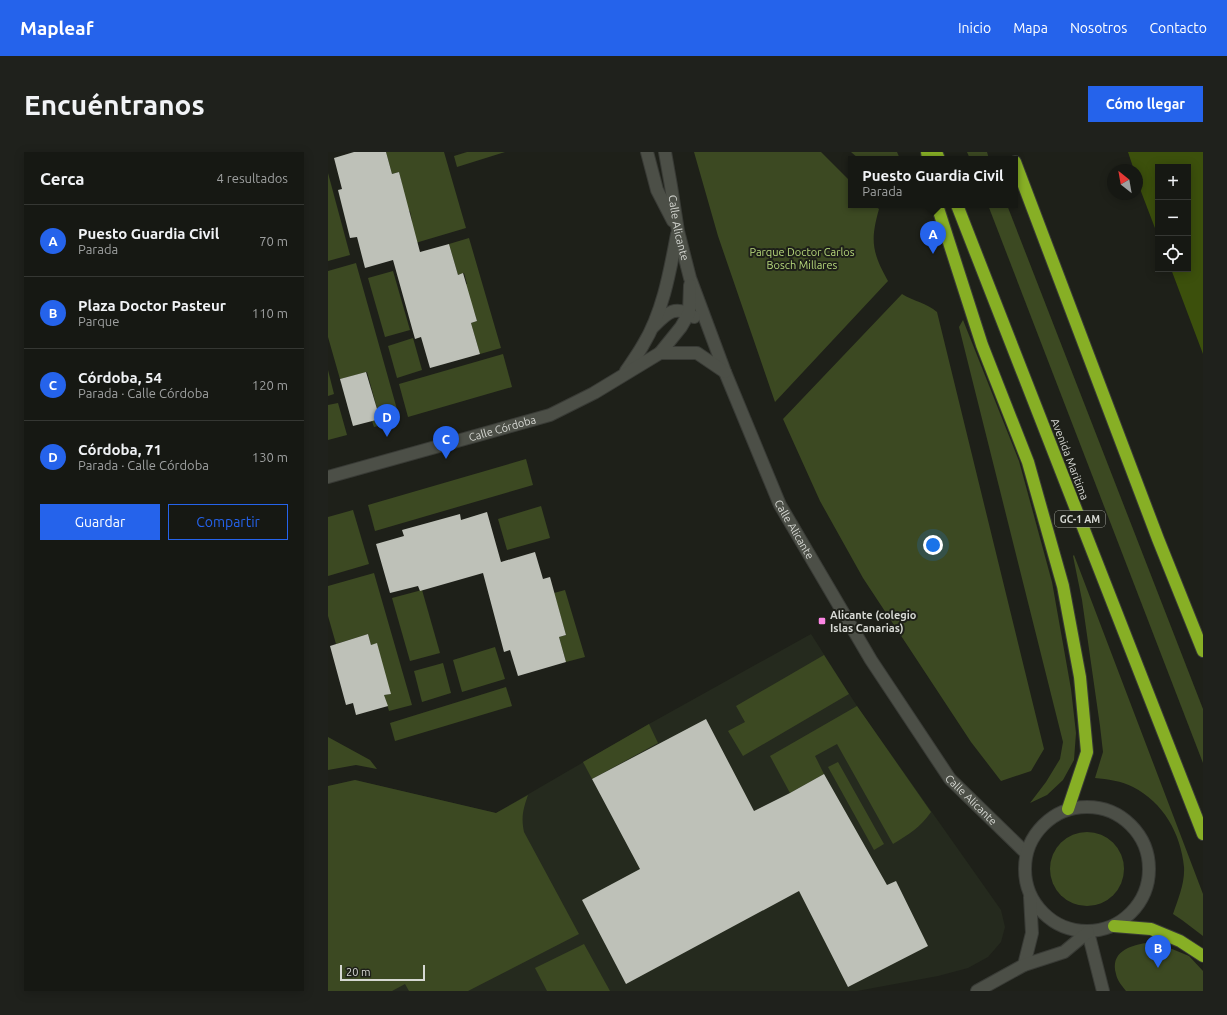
<!DOCTYPE html>
<html lang="es">
<meta charset="utf-8">
<style>
:root{--surface:#161813;--page:#1f211c;--text:#f1f3f6;--muted:#9ea0a0;--line:#353733;--accent:#2563eb}
body{margin:0;font-family:Ubuntu,sans-serif;background:var(--page);color:var(--text)}
.controls{position:absolute;right:12px;top:12px;display:grid;overflow:hidden;border-radius:0px;box-shadow:0 2px 10px #0003}
.controls button{width:36px;height:36px;display:grid;place-items:center;padding:0;border:0;border-bottom:1px solid var(--line);background:var(--surface);color:var(--text);font:20px sans-serif}
.compass{position:absolute;left:779px;top:12px;width:36px;height:36px;border-radius:50%;background:var(--surface);box-shadow:0 2px 10px #0003;rotate:329deg}
.scale{position:absolute;left:12px;bottom:10px;width:85px;box-sizing:border-box;padding-left:4px;border:2px solid #d6d8d3;border-top:0;font-size:11px;line-height:14px;white-space:nowrap;color:#d6d8d3;-webkit-text-stroke:3px #1e2019;paint-order:stroke}
.you{position:absolute;left:605px;top:393px;width:14px;height:14px;margin:-10px;border:3px solid #fff;border-radius:50%;background:#1a73e8;box-shadow:0 0 0 6px #1a73e833}
.badge{display:grid;place-items:center;width:26px;height:26px;border-radius:50%;background:var(--accent);color:#fff;font-size:13px;font-weight:700}
.pin{position:absolute;translate:-50% -33px;filter:drop-shadow(0 1px 2px #0008)}
.pin::after{content:'';position:absolute;top:21px;width:14px;height:12px;background:inherit;clip-path:polygon(0 0,100% 0,50% 100%)}
.popup{position:absolute;left:520px;top:4px;width:170px;height:52px;box-sizing:border-box;display:grid;place-content:center;border-radius:0px;background:var(--surface);filter:drop-shadow(0 1px 3px #0005);font-size:13px;white-space:nowrap;color:var(--muted)}
.popup b{font-size:15px;color:var(--text)}
.popup::after{content:'';position:absolute;left:50%;top:100%;margin-left:-8px;border:8px solid transparent;border-top-color:var(--surface)}
.list{margin:0;padding:0;list-style:none}
h2{display:flex;justify-content:space-between;align-items:center;height:52px;margin:0;padding:0 16px;font-size:17px}
h2 small{font-size:13px;font-weight:400;color:var(--muted)}
.list li{display:grid;grid-template-columns:26px 1fr auto;gap:12px;align-items:center;box-sizing:border-box;height:72px;padding:0 16px;border-top:1px solid var(--line)}
.list b{display:block;font-size:15px;white-space:nowrap}
.list p{margin:0;font-size:13px;white-space:nowrap;color:var(--muted)}
.list em{font-size:13px;font-style:normal;color:var(--muted)}
.actions{display:flex;gap:8px;padding:12px 16px}
.actions a{flex:1;padding:9px 0;border:1px solid var(--accent);border-radius:0px;text-align:center;font-size:14px;color:var(--accent)}
.actions .main{background:var(--accent);color:#fff}
.icon{flex:none;width:22px;height:22px;fill:none;stroke:currentColor;stroke-width:2;stroke-linecap:round;stroke-linejoin:round}
.map{position:relative;flex:none;width:875px;height:839px;overflow:hidden;border-radius:0px}
header{display:flex;align-items:center;gap:24px;box-sizing:border-box;height:56px;padding:0 20px;background:var(--accent);color:#fff}
header strong{font-size:19px}
nav{display:flex;gap:22px;margin-inline-start:auto;font-size:14px}
.intro{display:flex;align-items:center;justify-content:space-between;box-sizing:border-box;height:96px;padding:0 24px}
h1{margin:0;font-size:28px}
.button{padding:10px 18px;border-radius:0px;background:var(--accent);color:#fff;font-size:14px;font-weight:700}
main{display:flex;gap:24px;padding:0 24px}
aside{flex:1;background:var(--surface);border-radius:0px;box-shadow:0 2px 10px #0003}
.map>svg:first-child{display:block}
.built{fill:#252a1e}
.green{fill:#3c4922}
.water{fill:#3c500c}
.building{fill:#bec1b8}
.lines{fill:none;stroke-linecap:round;stroke-linejoin:round}
.minor-casing{stroke:#393b36;stroke-width:14}
.highway-casing{stroke:#393b36;stroke-width:14}
.minor{stroke:#4c4f47;stroke-width:12}
.highway{stroke:#87af25;stroke-width:12}
.poi-dot{fill:#fc86e4;stroke:#1e2019;stroke-width:1.5}
.labels{text-anchor:middle;stroke-width:4;stroke-linejoin:round;paint-order:stroke}
.shield{fill:#1e2019;stroke:#9fa19b;stroke-width:1}
.shield-label{font-size:10px;font-weight:bold;fill:#d6d8d3}
.street-label{font-size:11px;fill:#d6d8d3;stroke:#1e2019}
.park-label{font-size:11px;fill:#b6d77b;stroke:#1e2019}
.poi-label{font-size:11px;font-weight:bold;fill:#d6d8d3;stroke:#1e2019;text-anchor:start}
</style>
<header>
<strong>Mapleaf</strong>
<nav><a>Inicio</a><a>Mapa</a><a>Nosotros</a><a>Contacto</a></nav>
</header>
<div class="intro"><h1>Encuéntranos</h1><a class="button">Cómo llegar</a></div>
<main>
<aside>
<h2>Cerca<small>4 resultados</small></h2>
<ul class="list">
<li><span class="badge">A</span><div><b>Puesto Guardia Civil</b><p>Parada</p></div><em>70 m</em></li>
<li><span class="badge">B</span><div><b>Plaza Doctor Pasteur</b><p>Parque</p></div><em>110 m</em></li>
<li><span class="badge">C</span><div><b>Córdoba, 54</b><p>Parada · Calle Córdoba</p></div><em>120 m</em></li>
<li><span class="badge">D</span><div><b>Córdoba, 71</b><p>Parada · Calle Córdoba</p></div><em>130 m</em></li>
</ul>
<div class="actions"><a class="main">Guardar</a><a>Compartir</a></div>
</aside>
<div class="map">
<svg width="875" height="839" viewBox="0 0 875 839">
<rect width="100%" height="100%" fill="#1e2019"/>
<polygon class="built" points="483,482 529,554 673,758 677,775 673,790 660,805 640,816 610,824 529,839 0,839 0,634 27,628 168,661 321,572"/>
<g class="green">
<polygon points="58,0 116,0 138,76 84,92 78,71 84,69 82,59 76,60 68,33 74,32 71,20 64,22"/>
<polygon points="139,0 177,0 129,15 126,4"/>
<path d="M366 0H493L523 30V53H546L551 57C542 89 544 100 560 129L447 250 390 84Z"/>
<polygon points="523,0 569,0 572,7 531,7"/>
<polygon points="639,0 659,0 661,7 642,7"/>
<polygon points="0,21 22,103 0,109"/>
<polygon points="660,53 679,53 875,557 875,611"/>
<polygon points="141,86 173,196 152,202 143,171 149,169 146,159 141,160 134,133 139,132 136,121 130,123 121,92"/>
<polygon points="28,111 72,268 46,275 44,269 52,267 39,220 12,227 0,185 0,119"/>
<polygon points="65,119 82,178 57,185 40,126"/>
<path d="M574 142C585 149 599 151 609 160L716 597 703 619 673 629 643 590 535 426 492 349 455 267Z"/>
<polygon points="635,168 691,309 724,430 743,537 748,581 746,608 735,628 719,643 702,651 718,630 732,607 735,590 631,175"/>
<polygon points="85,186 94,218 69,226 60,194"/>
<polygon points="175,202 184,235 80,265 71,232"/>
<polygon points="0,218 6,242 0,244"/>
<polygon points="10,251 19,283 0,288 0,253"/>
<polygon points="198,307 205,333 47,379 40,353"/>
<polygon points="213,354 222,386 179,398 170,367"/>
<polygon points="25,358 41,412 0,424 0,365"/>
<path d="M746 403 875 742V784L854 768 845 762C850 747 857 731 856 715 853 682 835 650 805 635 794 629 779 627 767 626L775 600 772 574 754 448 745 404Z"/>
<polygon points="46,421 84,553 61,559 56,543 62,542 49,492 43,493 40,482 8,492 0,464 0,434"/>
<polygon points="94,438 112,501 82,509 64,446"/>
<polygon points="237,438 257,505 238,510 231,485 238,483 226,441"/>
<polygon points="167,495 177,527 134,540 125,508"/>
<polygon points="496,503 521,542 415,604 400,579 417,570 408,554"/>
<polygon points="115,511 123,541 94,550 86,519"/>
<polygon points="178,535 184,554 67,589 62,571"/>
<path d="M529 554 603 660C592 676 581 682 565 692L509 592 487 604 496 622 462 641 442 604Z"/>
<polygon points="321,572 330,591 264,627 255,610"/>
<polygon points="0,585 42,608 49,617 28,613 0,618"/>
<polygon points="510,610 556,692 546,698 500,615"/>
<path d="M27 628 168 661 200 643C195 657 193 666 196 680L251 782 140 839H81L77 832 64 839H0V634Z"/>
<circle cx="759" cy="717" r="37"/>
<path d="M818 791 832 792 861 804 875 819V839H798C794 834 789 828 788 822 782 800 801 794 818 791Z"/>
<polygon points="256,792 282,839 219,839 207,816"/>
</g>
<polygon class="water" points="800,0 875,0 875,202 843,117 860,117 860,15 830,15 830,84 809,29 809,18 806,18"/>
<g class="building">
<polygon points="26,0 58,0 64,22 71,20 92,100 121,92 130,123 135,121 149,169 143,171 152,202 102,216 93,185 87,187 65,108 37,116 29,85 22,86 10,38 14,37 6,6"/>
<polygon points="38,220 52,267 25,274 12,227"/>
<polygon points="159,360 173,410 207,400 215,427 222,425 238,483 231,485 238,510 190,524 182,498 176,500 155,421 92,439 90,434 62,441 48,392 76,384 74,378 132,362 133,368"/>
<polygon points="40,482 43,493 49,491 63,542 56,543 60,554 28,563 25,551 18,553 2,494"/>
<polygon points="378,567 426,659 462,641 496,622 559,733 568,729 600,794 520,835 471,739 298,832 254,748 312,717 264,627"/>
</g>
<g class="lines">
<defs>
<g id="minor">
<polyline points="319,0 329,38 345,69"/>
<path id="s1" d="M337 0 343 34 350 79 362 126 397 220 452 353 543 508 622 627 698 701"/>
<path d="M325 175C339 161 347 152 366 165"/>
<polyline points="332,201 353,175 361,161 362,133"/>
<path d="M298 219C304 210 310 202 315 193 335 160 342 119 349 82"/>
<path id="s2" d="M0 325 222 263 266 241 332 201H369L397 220"/>
<circle cx="759" cy="717" r="62"/>
<polyline points="760,780 775,839"/>
<polyline points="696,813 704,781 702,745"/>
<polyline points="649,839 696,813 736,800 760,780"/>
</g>
<g id="highway">
<polyline points="599,0 600,7"/>
<polyline points="608,0 611,7"/>
<polyline points="687,10 830,387 875,499"/>
<polyline points="609,53 654,193 700,310 735,434 752,525 759,600 740,657"/>
<polyline points="629,53 875,682"/>
<polyline points="786,774 823,777 852,789 875,804"/>
</g>
</defs>
<use href="#minor" class="minor-casing"/>
<use href="#highway" class="highway-casing"/>
<use href="#minor" class="minor"/>
<use href="#highway" class="highway"/>
</g>
<rect class="poi-dot" x="490" y="465" width="8" height="8" rx="2"/>
<g class="labels">
<rect class="shield" x="727" y="359" width="50" height="16" rx="3"/>
<g class="shield-label">
<text x="752" y="371">GC-1 AM</text>
</g>
<g class="street-label">
<text dy="4" stroke="none"><textPath href="#s1" startOffset="77">Calle Alicante</textPath></text>
<text dy="4" stroke="none"><textPath href="#s2" startOffset="181">Calle Córdoba</textPath></text>
<text transform="translate(742 307) rotate(69)" y="4">Avenida Maritima</text>
<text dy="4" stroke="none"><textPath href="#s1" startOffset="401">Calle Alicante</textPath></text>
<text dy="4" stroke="none"><textPath href="#s1" startOffset="725">Calle Alicante</textPath></text>
</g>
<g class="park-label">
<text x="474" y="104">Parque Doctor Carlos<tspan x="474" dy="13">Bosch Millares</tspan></text>
</g>
<g class="poi-label">
<text x="502" y="467">Alicante (colegio<tspan x="502" dy="13">Islas Canarias)</tspan></text>
</g>
</g>
</svg>
<div class="controls">
<button>+</button>
<button>−</button>
<button><svg class="icon" aria-label="locate" viewBox="0 0 24 24"><circle cx="12" cy="12" r="6"/><path d="M12 2v4M12 18v4M2 12h4M18 12h4"/></svg></button>
</div>
<svg class="compass" viewBox="-18 -18 36 36"><path d="M0-13l5 13h-10z" fill="#e53935"/><path d="M0 13l5-13h-10z" fill="#9ea0a0"/></svg>
<div class="scale">20 m</div>
<div class="you"></div>
<div class="pin badge" style="left:605px;top:102px">A</div>
<div class="popup"><b>Puesto Guardia Civil</b>Parada</div>
<div class="pin badge" style="left:830px;top:816px">B</div>
<div class="pin badge" style="left:118px;top:307px">C</div>
<div class="pin badge" style="left:59px;top:285px">D</div>
</div>
</main>
